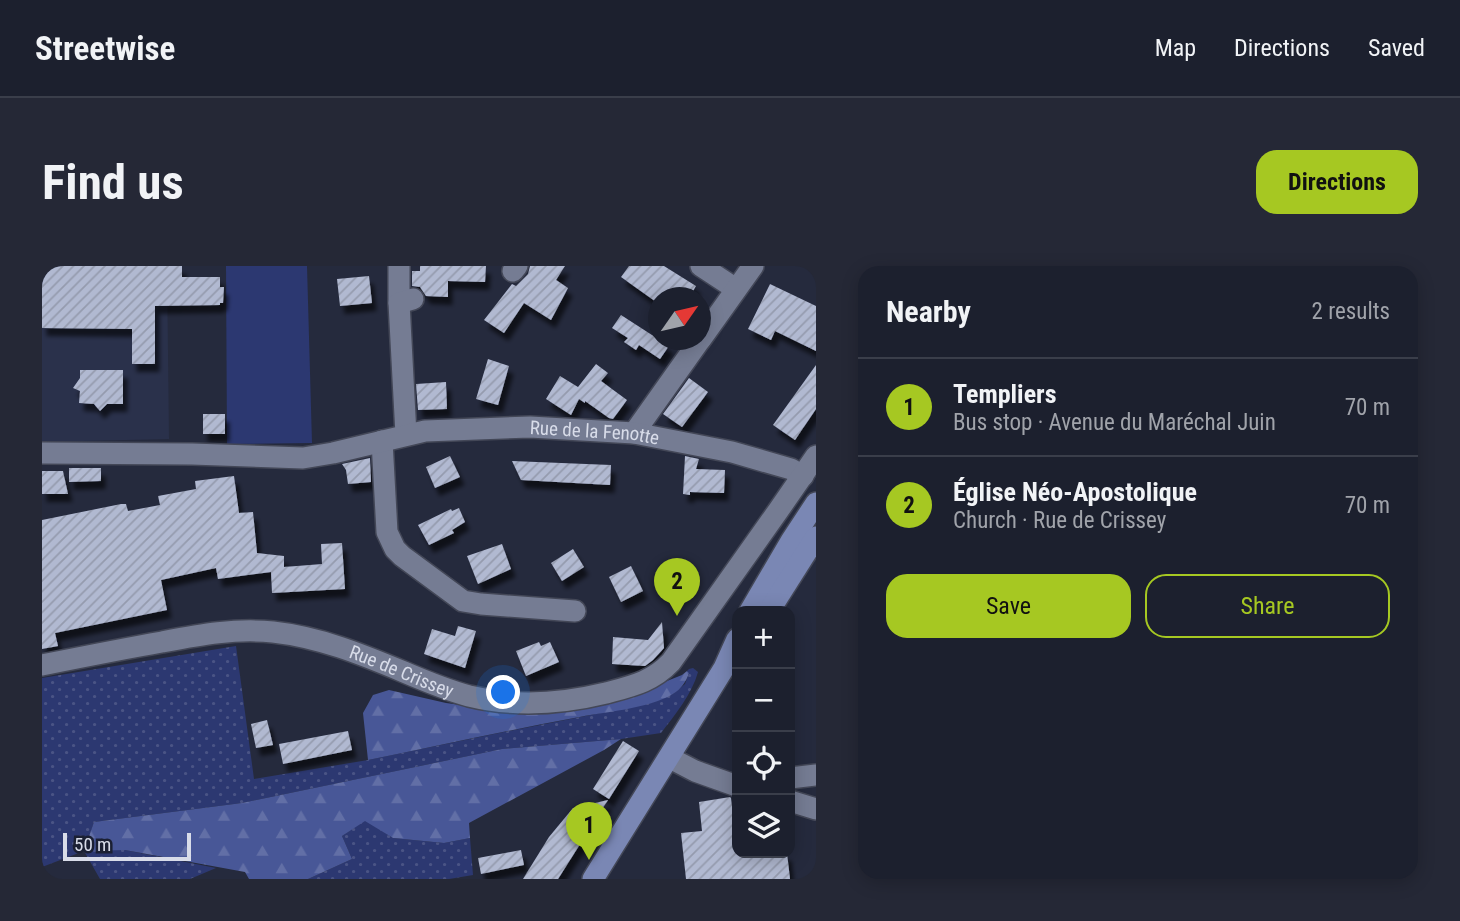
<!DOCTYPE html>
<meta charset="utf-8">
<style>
:root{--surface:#1c202e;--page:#252836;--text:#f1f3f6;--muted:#a0a3aa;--line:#3a3e4a;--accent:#a6c822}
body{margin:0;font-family:"Roboto Condensed",sans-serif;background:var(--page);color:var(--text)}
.controls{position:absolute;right:21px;bottom:21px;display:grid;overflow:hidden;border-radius:14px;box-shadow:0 4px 18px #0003}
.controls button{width:63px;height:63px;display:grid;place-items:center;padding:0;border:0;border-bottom:2px solid var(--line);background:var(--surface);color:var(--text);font:35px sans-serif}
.compass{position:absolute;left:606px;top:21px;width:63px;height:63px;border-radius:50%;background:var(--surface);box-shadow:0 4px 18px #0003;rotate:56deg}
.scale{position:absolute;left:21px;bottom:18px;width:128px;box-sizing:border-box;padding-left:7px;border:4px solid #d8dce9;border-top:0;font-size:19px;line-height:24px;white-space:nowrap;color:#d8dce9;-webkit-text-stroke:5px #1b2033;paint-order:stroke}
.you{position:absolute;left:462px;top:427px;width:24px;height:24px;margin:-18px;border:5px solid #fff;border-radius:50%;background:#1a73e8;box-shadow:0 0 0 10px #1a73e833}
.badge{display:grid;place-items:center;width:46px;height:46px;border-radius:50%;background:var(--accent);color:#111;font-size:23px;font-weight:700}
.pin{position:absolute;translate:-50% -58px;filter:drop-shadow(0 2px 4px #0008)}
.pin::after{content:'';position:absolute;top:37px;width:24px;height:21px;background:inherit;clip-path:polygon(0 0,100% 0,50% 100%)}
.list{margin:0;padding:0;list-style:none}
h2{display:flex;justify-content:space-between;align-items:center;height:91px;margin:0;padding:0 28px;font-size:30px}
h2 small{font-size:23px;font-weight:400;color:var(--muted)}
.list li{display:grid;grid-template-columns:46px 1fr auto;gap:21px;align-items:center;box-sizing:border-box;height:98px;padding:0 28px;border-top:2px solid var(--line)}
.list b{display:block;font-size:26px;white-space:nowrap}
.list p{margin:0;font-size:23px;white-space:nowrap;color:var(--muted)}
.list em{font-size:23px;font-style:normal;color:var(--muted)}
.actions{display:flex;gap:14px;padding:21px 28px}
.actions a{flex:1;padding:16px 0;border:2px solid var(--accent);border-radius:21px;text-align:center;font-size:24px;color:var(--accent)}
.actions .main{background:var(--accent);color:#111}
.icon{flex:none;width:38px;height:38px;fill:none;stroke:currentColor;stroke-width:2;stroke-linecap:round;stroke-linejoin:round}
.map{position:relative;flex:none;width:774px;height:613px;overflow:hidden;border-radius:21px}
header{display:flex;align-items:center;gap:42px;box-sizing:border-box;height:98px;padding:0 35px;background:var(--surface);border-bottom:2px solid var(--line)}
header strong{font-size:33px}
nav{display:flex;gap:38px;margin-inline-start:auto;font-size:24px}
.intro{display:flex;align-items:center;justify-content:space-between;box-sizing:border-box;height:168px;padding:0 42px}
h1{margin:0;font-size:49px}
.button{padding:18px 32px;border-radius:21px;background:var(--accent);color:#111;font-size:24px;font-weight:700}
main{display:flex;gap:42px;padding:0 42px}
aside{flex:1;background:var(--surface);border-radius:21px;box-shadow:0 4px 18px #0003}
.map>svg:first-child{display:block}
.built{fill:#2a314b}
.grass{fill:url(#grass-dots)}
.forest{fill:url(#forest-firs)}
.garden{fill:#2c3871}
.building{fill:url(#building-hatch);filter:url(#shadow)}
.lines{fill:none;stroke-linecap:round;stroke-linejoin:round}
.minor-casing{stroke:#434757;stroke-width:24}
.major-casing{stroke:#434757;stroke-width:24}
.minor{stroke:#757c93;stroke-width:21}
.major{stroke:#7a87b4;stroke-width:21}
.labels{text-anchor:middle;stroke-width:7;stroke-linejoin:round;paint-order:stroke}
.street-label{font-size:19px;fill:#d8dce9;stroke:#1b2033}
</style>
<header>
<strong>Streetwise</strong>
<nav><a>Map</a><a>Directions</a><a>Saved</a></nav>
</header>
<div class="intro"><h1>Find us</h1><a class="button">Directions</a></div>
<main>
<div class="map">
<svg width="774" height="613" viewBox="0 0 774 613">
<defs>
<pattern id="grass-dots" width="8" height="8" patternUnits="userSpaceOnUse" patternTransform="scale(1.75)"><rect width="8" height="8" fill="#2c3871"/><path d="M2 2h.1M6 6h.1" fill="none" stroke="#4a5485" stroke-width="1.8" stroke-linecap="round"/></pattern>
<pattern id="forest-firs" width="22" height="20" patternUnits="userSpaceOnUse" patternTransform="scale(1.75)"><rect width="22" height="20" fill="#485797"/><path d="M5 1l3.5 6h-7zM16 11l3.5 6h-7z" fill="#626fa6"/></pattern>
<pattern id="building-hatch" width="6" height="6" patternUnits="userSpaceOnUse" patternTransform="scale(1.75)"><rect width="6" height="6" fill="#b1b9d1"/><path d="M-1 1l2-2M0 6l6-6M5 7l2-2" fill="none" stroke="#959bae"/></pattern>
<filter id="shadow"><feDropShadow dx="4.5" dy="8" stdDeviation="2" flood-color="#0009"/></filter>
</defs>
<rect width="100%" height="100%" fill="#252a3d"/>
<polygon class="built" points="0,0 125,0 127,173 0,176"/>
<g class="grass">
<path d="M194 380 212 513 326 494 447 469 579 443 611 436 631 428 643 418 647 407 645 405 647 403 651 402 656 406C650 428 633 449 619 467L579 473 460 483 200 537 52 556 43 584H83L174 602 148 613H58L42 585 0 601V412Z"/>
<polygon points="323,554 351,572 402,577 428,572 431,609 407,613 266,613 310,593 300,570"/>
</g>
<g class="forest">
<path d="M645 405 647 407C644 416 639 423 631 428 606 443 561 446 532 452 463 465 394 480 326 494L321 447 331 429 347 424 404 437 462 445 610 421 640 409Z"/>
<polygon points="579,473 562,484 427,557 428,572 402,577 351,572 323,555 300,570 310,593 266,613 207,613 203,606 83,584 42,585 52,556 200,537 460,483"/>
</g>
<polygon class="garden" points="184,0 265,0 270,177 185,178"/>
<g class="building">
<polygon points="0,0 140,0 140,11 178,11 178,21 182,21 181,37 178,37 178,39 113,40 113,98 90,98 90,63 0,62"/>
<polygon points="378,0 444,0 443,16 406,15 406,31 384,30 378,21 370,20 370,5 378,5"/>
<polygon points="488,0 523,0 514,14 526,22 509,54 482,37 462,67 442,54 470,18 474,20 486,8"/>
<polygon points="587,0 622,0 654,20 647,32 617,32 617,38 579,11"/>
<polygon points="327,10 330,37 298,40 295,13"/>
<polygon points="728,18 774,40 774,85 733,65 729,74 706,63"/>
<polygon points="579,49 627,80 618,93 597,79 594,84 582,76 586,72 570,62"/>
<polygon points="446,93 467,100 456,139 434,133"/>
<polygon points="554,98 566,107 559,115 585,134 571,153 567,152 543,135 543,137 537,133 529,149 504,133 518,110 536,121"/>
<polygon points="774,99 774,143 753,174 731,159"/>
<polygon points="38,104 81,104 81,138 65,138 58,145 52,138 37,137 38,125 31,122 38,112"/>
<polygon points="647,112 666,126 640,161 621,148"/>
<polygon points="404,116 405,143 376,144 374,118"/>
<rect x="161" y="148" width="22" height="20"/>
<polygon points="408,190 418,211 393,222 384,201"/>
<polygon points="643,190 657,193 654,203 683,204 682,227 648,226 648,229 641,228"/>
<polygon points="328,192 329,216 306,218 304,204 300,198"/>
<polygon points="470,195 569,199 568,219 479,214"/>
<polygon points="27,202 59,202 59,215 27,216"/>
<polygon points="0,205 21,205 26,228 0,228"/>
<polygon points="192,210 197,247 211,246 215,287 242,290 242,301 280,298 279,278 300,277 303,323 230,327 229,306 176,313 174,302 119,314 125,344 13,367 16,380 0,383 0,254 79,238 84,238 86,245 118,239 116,230 154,223 153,215"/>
<polygon points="417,242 423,256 410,264 412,267 387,279 376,259 409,243 410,245"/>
<polygon points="460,278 469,303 436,318 425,290"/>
<polygon points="531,283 542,301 520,315 509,297"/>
<polygon points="589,300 601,325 579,336 567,311"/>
<polygon points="620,356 622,382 611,394 603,400 570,398 571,371 606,374"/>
<polygon points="416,360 434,365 423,402 382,388 390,363 413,370"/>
<polygon points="497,376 499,380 508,376 517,396 484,410 474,385"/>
<polygon points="225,454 231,479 214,482 209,458"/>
<polygon points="306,465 310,484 241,498 237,478"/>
<polygon points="581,475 597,485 567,533 551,523"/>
<polygon points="688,531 689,532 691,549 695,548 695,587 745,587 748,613 644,613 639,567 660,565 657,536"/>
<polygon points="566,534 516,613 481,613 507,571 531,542"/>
<polygon points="479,584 482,599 439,608 436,592"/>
</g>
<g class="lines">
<defs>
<g id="minor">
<polyline points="357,0 357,37"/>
<polyline points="659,0 694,23"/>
<polyline points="471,5 475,0"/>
<polyline points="659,73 711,0"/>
<polyline points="592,167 658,74"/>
<polyline points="364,169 357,37 371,33"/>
<polyline points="340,175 345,266 353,283 360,290 421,335 439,338 533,345"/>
<path id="s1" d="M0 187 150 188 261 192 291 187 383 165 488 161 592 167 690 186 749 203 761 210"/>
<path id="s2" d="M0 399C40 391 80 383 120 376 157 369 193 362 231 366 277 371 319 388 362 406 383 415 405 424 427 430 472 441 519 438 564 427 590 420 610 416 629 396L736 245 774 190"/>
<polyline points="628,492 653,505 695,520"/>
<polyline points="748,512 774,509"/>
<polyline points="748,535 774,543"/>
</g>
<g id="major">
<polyline points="708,345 749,275 774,237"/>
<polyline points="727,345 774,271"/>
<polyline points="551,613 682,402 695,373"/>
</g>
</defs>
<use href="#minor" class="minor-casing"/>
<use href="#major" class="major-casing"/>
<use href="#minor" class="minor"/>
<use href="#major" class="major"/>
</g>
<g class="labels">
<g class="street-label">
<text dy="7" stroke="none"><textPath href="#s1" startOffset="556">Rue de la Fenotte</textPath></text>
<text dy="7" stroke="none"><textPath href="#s2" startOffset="369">Rue de Crissey</textPath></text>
</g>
</g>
</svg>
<div class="controls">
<button>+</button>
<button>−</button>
<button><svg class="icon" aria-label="locate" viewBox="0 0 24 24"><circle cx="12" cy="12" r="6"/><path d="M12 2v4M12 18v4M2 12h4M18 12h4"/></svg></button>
<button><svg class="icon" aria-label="layers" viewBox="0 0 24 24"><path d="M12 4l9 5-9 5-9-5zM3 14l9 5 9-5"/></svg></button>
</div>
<svg class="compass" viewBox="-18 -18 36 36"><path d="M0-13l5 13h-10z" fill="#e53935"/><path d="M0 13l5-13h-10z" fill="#a0a3aa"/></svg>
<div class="scale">50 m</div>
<div class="you"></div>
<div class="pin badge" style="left:547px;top:594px">1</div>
<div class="pin badge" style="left:635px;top:350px">2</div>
</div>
<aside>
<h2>Nearby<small>2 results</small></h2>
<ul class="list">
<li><span class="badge">1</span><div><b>Templiers</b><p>Bus stop · Avenue du Maréchal Juin</p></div><em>70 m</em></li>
<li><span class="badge">2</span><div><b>Église Néo-Apostolique</b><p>Church · Rue de Crissey</p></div><em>70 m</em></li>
</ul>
<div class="actions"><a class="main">Save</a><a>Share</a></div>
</aside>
</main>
